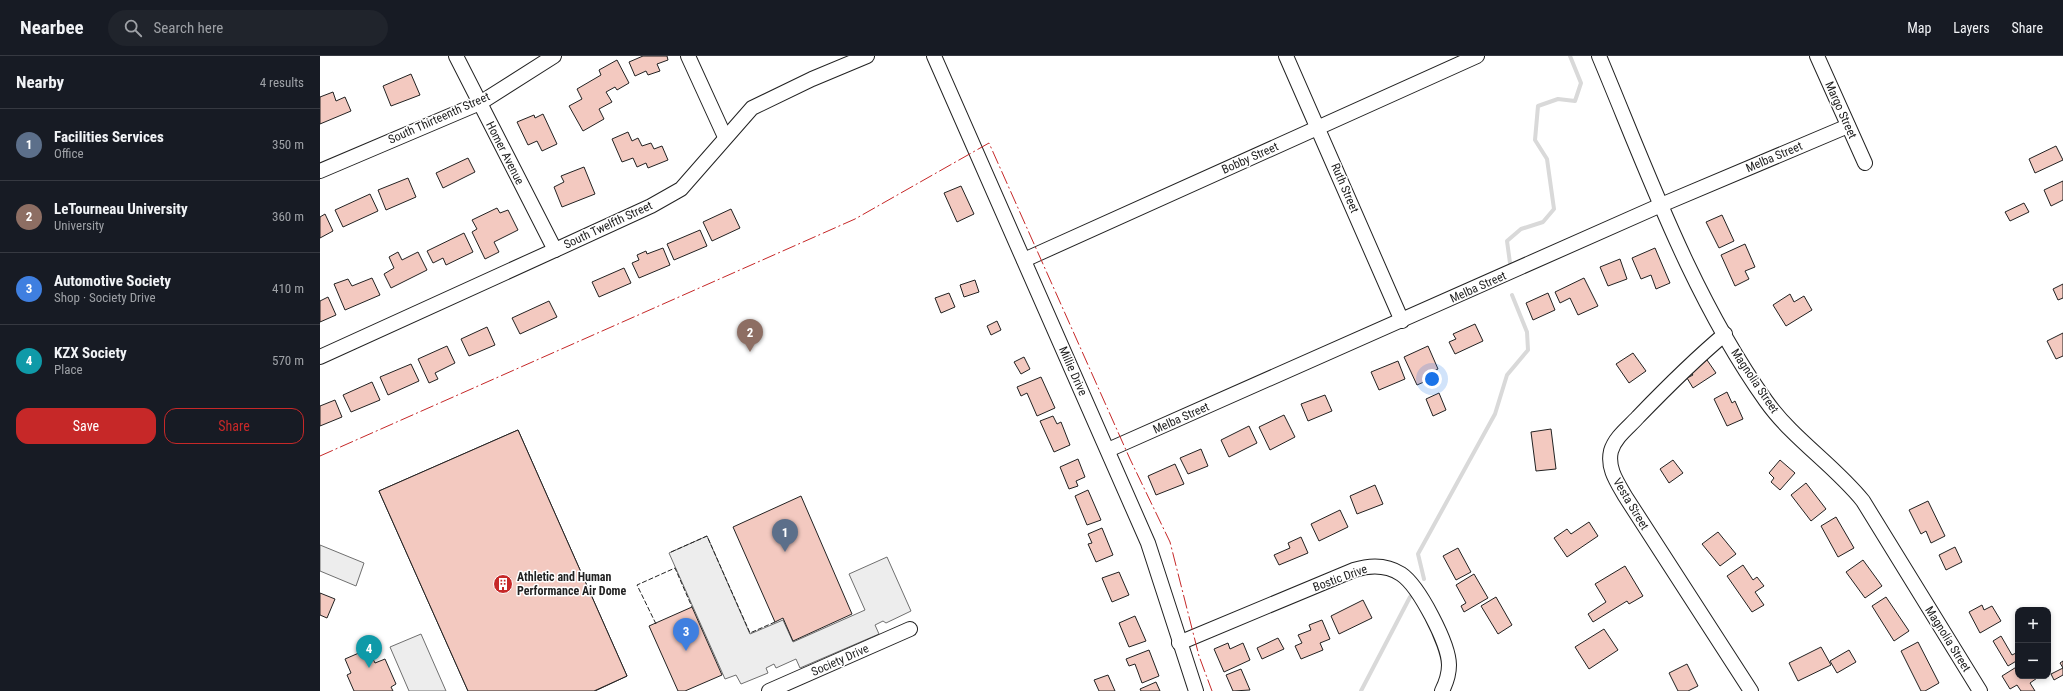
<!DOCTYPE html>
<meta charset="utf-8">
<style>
:root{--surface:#171b24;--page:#20242c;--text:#f1f3f6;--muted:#9ea1a6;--line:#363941;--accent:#c62828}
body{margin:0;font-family:"Roboto Condensed",sans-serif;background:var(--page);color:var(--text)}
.controls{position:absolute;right:12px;bottom:12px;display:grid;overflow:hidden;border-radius:8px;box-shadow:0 2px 6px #0003}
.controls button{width:36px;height:36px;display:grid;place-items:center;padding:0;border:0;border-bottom:1px solid var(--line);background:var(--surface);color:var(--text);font:20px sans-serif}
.you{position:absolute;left:1112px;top:323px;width:14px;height:14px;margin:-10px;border:3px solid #fff;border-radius:50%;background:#1a73e8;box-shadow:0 0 0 6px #1a73e833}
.badge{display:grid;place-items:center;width:26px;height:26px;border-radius:50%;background:var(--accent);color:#fff;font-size:13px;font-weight:700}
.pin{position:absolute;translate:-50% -33px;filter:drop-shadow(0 1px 2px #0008)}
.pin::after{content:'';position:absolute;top:21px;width:14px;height:12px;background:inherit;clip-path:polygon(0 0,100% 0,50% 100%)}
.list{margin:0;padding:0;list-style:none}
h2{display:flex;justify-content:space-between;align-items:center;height:52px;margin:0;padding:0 16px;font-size:17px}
h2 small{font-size:13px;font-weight:400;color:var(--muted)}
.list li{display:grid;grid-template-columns:26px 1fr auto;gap:12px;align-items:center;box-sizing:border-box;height:72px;padding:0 16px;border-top:1px solid var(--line)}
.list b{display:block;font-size:15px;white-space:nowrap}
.list p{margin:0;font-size:13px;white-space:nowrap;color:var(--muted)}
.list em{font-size:13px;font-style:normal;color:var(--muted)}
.actions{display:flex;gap:8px;padding:12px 16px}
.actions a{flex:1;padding:9px 0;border:1px solid var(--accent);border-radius:12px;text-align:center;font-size:14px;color:var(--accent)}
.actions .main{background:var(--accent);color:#fff}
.icon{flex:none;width:22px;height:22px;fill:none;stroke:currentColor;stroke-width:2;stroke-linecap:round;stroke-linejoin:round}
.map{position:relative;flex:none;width:1743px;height:635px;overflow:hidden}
header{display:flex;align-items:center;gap:24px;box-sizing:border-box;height:56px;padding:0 20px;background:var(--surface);border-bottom:1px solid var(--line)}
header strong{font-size:19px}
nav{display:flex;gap:22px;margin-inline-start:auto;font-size:14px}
.search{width:280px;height:36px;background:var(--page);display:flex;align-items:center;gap:10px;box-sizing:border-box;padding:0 14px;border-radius:22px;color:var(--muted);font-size:15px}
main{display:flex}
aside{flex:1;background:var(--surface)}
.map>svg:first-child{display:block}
.parking{fill:#ededed;stroke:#6f6f6f}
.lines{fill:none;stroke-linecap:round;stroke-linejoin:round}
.stream{stroke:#d9d9d9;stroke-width:4}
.building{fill:#f3c9c0;stroke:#222}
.minor-casing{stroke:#222;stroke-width:16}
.minor{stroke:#fff;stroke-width:14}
.fence{stroke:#222;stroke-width:1;stroke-dasharray:5 2;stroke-linecap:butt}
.power{stroke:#c62828;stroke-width:1;stroke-dasharray:14 3 2 3;stroke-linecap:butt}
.labels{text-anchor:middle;stroke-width:3;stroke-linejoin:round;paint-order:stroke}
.street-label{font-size:12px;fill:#222;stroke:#fff}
.poi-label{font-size:12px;font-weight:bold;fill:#222;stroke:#fff;text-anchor:start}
</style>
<header>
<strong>Nearbee</strong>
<div class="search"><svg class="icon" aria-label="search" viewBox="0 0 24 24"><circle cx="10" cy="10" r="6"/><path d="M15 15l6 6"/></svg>Search here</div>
<nav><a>Map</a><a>Layers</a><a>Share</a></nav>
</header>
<main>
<aside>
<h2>Nearby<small>4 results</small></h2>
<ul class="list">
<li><span class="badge" style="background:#5c6f8a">1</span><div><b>Facilities Services</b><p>Office</p></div><em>350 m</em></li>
<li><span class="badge" style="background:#8d6e63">2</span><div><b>LeTourneau University</b><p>University</p></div><em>360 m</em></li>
<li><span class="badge" style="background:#3f7fe0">3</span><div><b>Automotive Society</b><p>Shop · Society Drive</p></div><em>410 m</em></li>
<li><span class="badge" style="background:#0f9aa8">4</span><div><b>KZX Society</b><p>Place</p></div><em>570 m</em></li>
</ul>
<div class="actions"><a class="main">Save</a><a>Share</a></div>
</aside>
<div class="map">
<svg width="1743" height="635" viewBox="0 0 1743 635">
<rect width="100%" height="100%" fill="#fff"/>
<g class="parking">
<polygon points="387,480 430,578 463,564 473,586 545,554 529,518 567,501 591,555 566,567 563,565 555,569 559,578 480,612 476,603 456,612 454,608 446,612 448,617 421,628 416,619 405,623 349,497"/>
<polygon points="0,489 44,507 36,530 0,515"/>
<polygon points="101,578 126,635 89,635 70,591"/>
</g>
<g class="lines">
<g class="stream">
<polyline points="1190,207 1187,185 1201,173 1223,166 1234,153 1227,103 1215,84 1218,50 1238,43 1255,45 1261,27 1250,0"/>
<polyline points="1104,523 1098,498 1175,358 1187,319 1208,294 1207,276 1192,239"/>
<polyline points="1041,635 1090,541"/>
</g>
</g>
<g class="building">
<polygon points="323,0 347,0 348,4 337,8 340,15 328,19 326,15 315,20 309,6"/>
<polygon points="297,4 309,27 297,34 295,31 286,36 292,46 279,53 284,63 263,75 249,50 262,43 257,33 281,19 279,14"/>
<polygon points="91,18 100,39 71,50 63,30"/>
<polygon points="13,36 16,45 25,41 31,55 0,68 0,41"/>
<polygon points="223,58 237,88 222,95 217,85 208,89 197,66 214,59 215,62"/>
<polygon points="308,76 312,85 318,82 322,90 331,87 334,93 342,90 348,104 328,112 326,107 317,111 313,102 302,106 292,83"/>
<polygon points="1736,90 1743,104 1715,117 1709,103"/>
<polygon points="148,102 155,116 123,132 116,117"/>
<polygon points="264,111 275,138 242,151 234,131 244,126 241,120"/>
<polygon points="88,122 96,141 66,154 58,134"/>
<polygon points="1743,125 1743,144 1731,150 1724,134"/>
<polygon points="641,130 654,158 637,166 624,137"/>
<polygon points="50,138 58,155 23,171 15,154"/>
<polygon points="1704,147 1709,156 1690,165 1685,156"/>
<polygon points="177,152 180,157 188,154 198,174 174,186 179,196 165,203 152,176 157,173 152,164"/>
<polygon points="411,153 420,172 392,185 383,166"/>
<polygon points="5,158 13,175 0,182 0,161"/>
<polygon points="1402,159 1414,185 1399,192 1386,166"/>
<polygon points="380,174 387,190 354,204 347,188"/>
<polygon points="144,177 153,196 126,209 123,202 113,207 107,195"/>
<polygon points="1425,188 1435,211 1425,215 1429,223 1415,230 1401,199"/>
<polygon points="343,192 350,209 319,222 312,207 319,204 317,199 326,195 327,198"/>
<polygon points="1335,192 1350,227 1336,233 1331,219 1321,223 1312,202"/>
<polygon points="78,196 82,204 98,196 107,214 71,232 64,218 74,212 69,201"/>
<polygon points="1300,203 1307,223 1288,230 1280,211"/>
<polygon points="304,212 311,227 279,241 272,226"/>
<polygon points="52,222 60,239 25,254 14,228 28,223 32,230"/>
<polygon points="1264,222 1278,250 1258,259 1250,242 1240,247 1235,236"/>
<polygon points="655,224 659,236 644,241 640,229"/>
<polygon points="1743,228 1743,242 1738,244 1733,233"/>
<polygon points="629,237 635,251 621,257 615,242"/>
<polygon points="1228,237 1235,254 1213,264 1206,247"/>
<polygon points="1470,238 1474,246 1484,240 1492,254 1466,270 1453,249"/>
<polygon points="8,241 16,259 0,266 0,245"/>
<polygon points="229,245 237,261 200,278 192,262"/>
<polygon points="677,265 681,274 671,279 667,270"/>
<polygon points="1155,268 1163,285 1135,298 1129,286 1136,283 1133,278"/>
<polygon points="167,271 175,289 149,300 141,283"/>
<polygon points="1743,277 1743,300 1736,303 1727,285"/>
<polygon points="127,290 135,307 115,317 118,323 109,327 98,303"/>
<polygon points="1108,290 1118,313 1110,317 1113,322 1097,329 1084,301"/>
<polygon points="1313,297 1326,315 1309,327 1296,308"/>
<polygon points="704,301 710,313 701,318 694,306"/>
<polygon points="1387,304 1396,317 1373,332 1367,322 1373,319 1370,315"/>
<polygon points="1078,305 1085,323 1059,334 1051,316"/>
<polygon points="91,308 99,325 68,339 60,321"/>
<polygon points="721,321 735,352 717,360 707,337 701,340 697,331"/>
<polygon points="52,326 60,344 31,356 23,339"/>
<polygon points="1407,336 1412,347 1415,345 1423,363 1407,370 1394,343"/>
<polygon points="1119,337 1126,354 1113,360 1106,343"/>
<polygon points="1005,339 1012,355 988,365 981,348"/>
<polygon points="15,344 22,361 0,370 0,350"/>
<polygon points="964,359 975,381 950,394 939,371"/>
<polygon points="733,360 737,368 741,366 750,389 734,396 720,365"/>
<polygon points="929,370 937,387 909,401 901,384"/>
<polygon points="1231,373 1236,413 1216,415 1211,376"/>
<polygon points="198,374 307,620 275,635 148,635 59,435"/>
<polygon points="198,374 307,620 274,635 148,635 59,435"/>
<polygon points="881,393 888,410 868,418 860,402"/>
<polygon points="758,403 765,421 756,425 758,430 749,433 740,411"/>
<polygon points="1353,404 1363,417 1349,427 1340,413"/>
<polygon points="1460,404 1475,417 1460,434 1451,426 1454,422 1449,417"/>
<polygon points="855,408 864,428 836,439 828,420"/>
<polygon points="1486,427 1506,453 1491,465 1471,439"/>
<polygon points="1055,429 1063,448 1037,458 1030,440"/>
<polygon points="768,434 781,464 767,469 755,440"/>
<polygon points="481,440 532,558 473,585 463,562 455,566 413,471"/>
<polygon points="1608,445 1625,480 1611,487 1606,475 1601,478 1589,454"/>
<polygon points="1020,454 1028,471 999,485 991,468"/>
<polygon points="1516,461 1534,492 1518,501 1501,470"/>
<polygon points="1269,466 1278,480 1247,501 1234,482 1247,473 1251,478"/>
<polygon points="782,472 793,499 776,506 768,488 772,487 768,478"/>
<polygon points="1398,476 1416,498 1400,510 1382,488"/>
<polygon points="981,481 988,497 959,509 954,499 970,492 968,487"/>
<polygon points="1635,491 1642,506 1626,514 1619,499"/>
<polygon points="1138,492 1151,516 1136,524 1123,500"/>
<polygon points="1543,504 1562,530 1545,542 1526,516"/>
<polygon points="1423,509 1433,524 1437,521 1444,530 1435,536 1444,549 1432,556 1407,520"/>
<polygon points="1305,510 1323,540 1309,548 1307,545 1273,566 1268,558 1286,546 1275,528"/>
<polygon points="799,516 809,539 792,546 782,522"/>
<polygon points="1154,518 1168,542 1144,556 1141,550 1146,547 1136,529"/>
<polygon points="0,537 15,543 7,562 0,559"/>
<polygon points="1176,541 1192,569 1178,578 1161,550"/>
<polygon points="1566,541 1589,575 1574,585 1552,550"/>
<polygon points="1043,544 1052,562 1019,578 1011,560"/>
<polygon points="1662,549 1664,554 1672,550 1681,565 1660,577 1649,556"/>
<polygon points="372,551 402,619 365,635 358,635 329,570"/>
<polygon points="815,560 826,585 809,591 799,567"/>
<polygon points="1002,564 1010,583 1000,587 1003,594 981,603 975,590 982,587 978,579 991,574 989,569"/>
<polygon points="1284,573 1298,594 1269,613 1255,591"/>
<polygon points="1681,580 1692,599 1696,597 1698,600 1698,604 1688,610 1673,585"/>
<polygon points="958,582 964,593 942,603 937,592"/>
<polygon points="1598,586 1619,627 1605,635 1601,635 1581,595"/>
<polygon points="908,587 910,593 923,587 930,604 904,616 894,593"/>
<polygon points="1501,591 1511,609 1478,625 1469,607"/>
<polygon points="48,593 55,607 65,603 76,628 71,631 73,635 34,635 27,619 31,617 25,603"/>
<polygon points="829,594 839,620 822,627 815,608 809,610 806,603"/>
<polygon points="1529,594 1536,606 1517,617 1510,605"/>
<polygon points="1743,605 1743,619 1734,624 1731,618 1743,612 1740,607"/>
<polygon points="1367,608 1378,630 1368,635 1358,635 1349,617"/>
<polygon points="1698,610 1698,620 1720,620 1710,627 1715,635 1701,635 1697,629 1690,633 1682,620"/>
<polygon points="921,613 930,634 913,635 906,619"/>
<polygon points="788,619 795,635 779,635 774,624"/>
<polygon points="836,626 840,635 821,635 820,633"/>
</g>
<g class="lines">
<defs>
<g id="minor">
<polyline points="136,0 235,194"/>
<polyline points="368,0 405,81"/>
<polyline points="614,0 828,487 876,635"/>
<polyline points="966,0 1082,265"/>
<path d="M1279 0C1328 117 1372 241 1446 345 1473 383 1514 409 1543 445L1660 635"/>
<polyline points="1497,0 1545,107"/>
<polyline points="0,115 160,47 234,0"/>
<polyline points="704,204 1157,0"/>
<path d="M1405 278C1374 304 1346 332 1318 361 1309 371 1295 381 1291 395 1287 412 1297 426 1305 440L1431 635"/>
<polyline points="0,301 235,194 331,150 361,133 432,52 492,23 547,0"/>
<polyline points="788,394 1341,149 1528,70"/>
<path d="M859 587 1034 514C1050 509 1067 509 1081 518 1099 530 1129 588 1129 609 1129 618 1126 627 1122 635"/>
<polyline points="449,635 590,573"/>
</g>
</defs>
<use href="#minor" class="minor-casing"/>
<use href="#minor" class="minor"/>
<g class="fence">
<polyline points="351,496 387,480 430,577 455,566"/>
<polyline points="336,568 317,529 355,512 372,551"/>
</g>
<polyline class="power" points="0,400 535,163 669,87 810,403 850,486 879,600 892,635"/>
</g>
<defs>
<symbol id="building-disc" viewBox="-11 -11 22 22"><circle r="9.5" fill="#c62828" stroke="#fff"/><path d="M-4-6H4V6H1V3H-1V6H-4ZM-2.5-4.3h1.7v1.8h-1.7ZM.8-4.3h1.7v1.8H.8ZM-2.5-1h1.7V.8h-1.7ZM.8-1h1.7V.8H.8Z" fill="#fff"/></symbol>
</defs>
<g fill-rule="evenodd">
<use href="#building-disc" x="172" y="517" width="22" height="22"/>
</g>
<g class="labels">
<g class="street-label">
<text transform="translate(1521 54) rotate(66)" y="4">Margo Street</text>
<text transform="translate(119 62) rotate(-24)" y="4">South Thirteenth Street</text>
<text transform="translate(185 97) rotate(63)" y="4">Homer Avenue</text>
<text transform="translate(1454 101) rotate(-23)" y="4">Melba Street</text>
<text transform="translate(930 102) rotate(-24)" y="4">Bobby Street</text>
<text transform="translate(1025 132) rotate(67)" y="4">Ruth Street</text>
<text transform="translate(288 169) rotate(-25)" y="4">South Twelfth Street</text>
<text transform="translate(1158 231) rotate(-24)" y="4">Melba Street</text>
<text transform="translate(753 315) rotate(66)" y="4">Millie Drive</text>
<text transform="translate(1435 325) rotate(56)" y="4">Magnolia Street</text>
<text transform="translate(861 362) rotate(-24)" y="4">Melba Street</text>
<text transform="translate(1311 448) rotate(59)" y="4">Vesta Street</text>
<text transform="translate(1020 522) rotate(-20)" y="4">Bostic Drive</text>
<text transform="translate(1628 583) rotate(58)" y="4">Magnolia Street</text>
<text transform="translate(520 604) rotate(-24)" y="4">Society Drive</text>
</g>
<g class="poi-label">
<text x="197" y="525">Athletic and Human<tspan x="197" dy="14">Performance Air Dome</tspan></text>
</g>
</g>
</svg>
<div class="controls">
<button>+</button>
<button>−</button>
</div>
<div class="you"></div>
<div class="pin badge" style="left:465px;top:496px;background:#5c6f8a">1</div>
<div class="pin badge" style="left:430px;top:296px;background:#8d6e63">2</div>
<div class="pin badge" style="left:366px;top:595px;background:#3f7fe0">3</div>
<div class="pin badge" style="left:49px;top:612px;background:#0f9aa8">4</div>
</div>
</main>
